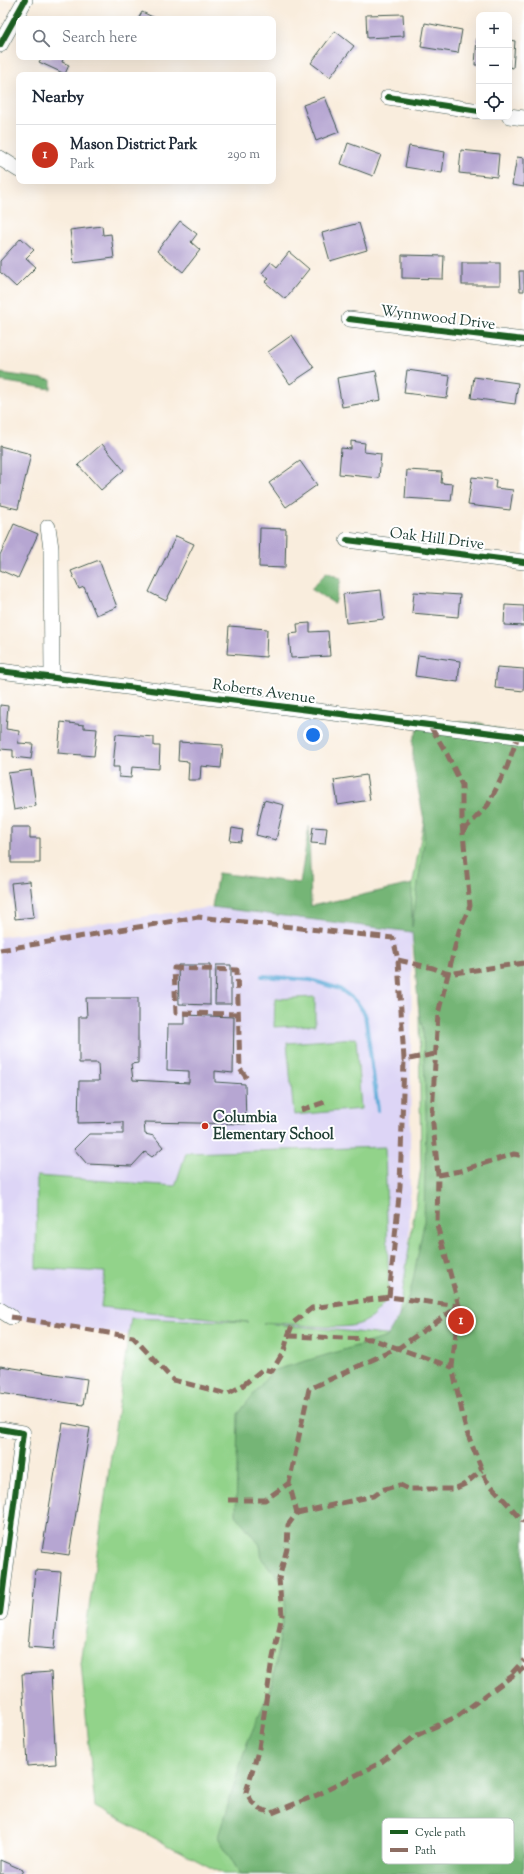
<!DOCTYPE html>
<meta charset="utf-8">
<style>
:root{--surface:#fff;--page:#f6f6f7;--text:#1f2937;--muted:#747a83;--line:#e0e1e3;--accent:#c8321e}
body{margin:0;font-family:"Sorts Mill Goudy",serif;background:var(--page);color:var(--text)}
.controls{position:absolute;right:12px;top:12px;display:grid;overflow:hidden;border-radius:8px;box-shadow:0 4px 16px #0002}
.controls button{width:36px;height:36px;display:grid;place-items:center;padding:0;border:0;border-bottom:1px solid var(--line);background:var(--surface);color:var(--text);font:20px sans-serif}
.you{position:absolute;left:313px;top:735px;width:14px;height:14px;margin:-10px;border:3px solid #fff;border-radius:50%;background:#1a73e8;box-shadow:0 0 0 6px #1a73e833}
.badge{display:grid;place-items:center;width:26px;height:26px;border-radius:50%;background:var(--accent);color:#fff;font-size:13px;font-weight:700}
.pin{position:absolute;translate:-50% -50%;border:2px solid #fff;box-shadow:0 1px 4px #0006}
.list{margin:0;padding:0;list-style:none}
h2{display:flex;justify-content:space-between;align-items:center;height:52px;margin:0;padding:0 16px;font-size:17px}
h2 small{font-size:13px;font-weight:400;color:var(--muted)}
.list li{display:grid;grid-template-columns:26px 1fr auto;gap:12px;align-items:center;box-sizing:border-box;height:60px;padding:0 16px;border-top:1px solid var(--line)}
.list b{display:block;font-size:15px;white-space:nowrap}
.list p{margin:0;font-size:13px;white-space:nowrap;color:var(--muted)}
.list em{font-size:13px;font-style:normal;color:var(--muted)}
.icon{flex:none;width:22px;height:22px;fill:none;stroke:currentColor;stroke-width:2;stroke-linecap:round;stroke-linejoin:round}
.map{position:relative;flex:none;width:524px;height:1874px;overflow:hidden}
.search{position:absolute;background:var(--surface);box-shadow:0 4px 16px #0002;left:16px;top:16px;width:260px;height:44px;display:flex;align-items:center;gap:10px;box-sizing:border-box;padding:0 14px;border-radius:8px;color:var(--muted);font-size:15px}
.panel{position:absolute;background:var(--surface);box-shadow:0 4px 16px #0002;left:16px;top:72px;width:260px;height:112px;border-radius:8px}
.map>svg:first-child{display:block}
.built{fill:#ddd5f6}
.green{fill:#92d38a;stroke:#58885f}
.forest{fill:#75b576;stroke:#4a7955}
.lines{fill:none;stroke-linecap:round;stroke-linejoin:round}
.stream{stroke:#5eacd8;stroke-width:4}
.building{fill:#b6a6d2}
.minor-casing{stroke:#40574d;stroke-width:16}
.minor{stroke:#fff;stroke-width:15}
.quiet{stroke:#8d6e63;stroke-width:5;stroke-dasharray:10 5;stroke-linecap:butt}
.cycleway-casing{stroke:#fff;stroke-width:8}
.cycleway{stroke:#1b5e20;stroke-width:6}
.poi-dot{fill:#c8321e;stroke:#fff;stroke-width:1.5}
.labels{text-anchor:middle;stroke-width:4;stroke-linejoin:round;paint-order:stroke}
.street-label{font-size:15px;fill:#1f3d34;stroke:#fff}
.poi-label{font-size:15px;font-weight:bold;fill:#1f3d34;stroke:#fff;text-anchor:start}
.key{fill:#fff;stroke:#bcc5c2;stroke-width:1}
.key-label{font-size:11px;fill:#1f3d34}
</style>
<div class="map">
<svg width="524" height="1874" viewBox="0 0 524 1874">
<rect width="100%" height="100%" fill="#fff"/>
<filter id="ink" filterUnits="userSpaceOnUse"><feTurbulence type="fractalNoise" baseFrequency=".025" numOctaves="2"/><feDisplacementMap in="SourceGraphic" scale="8" xChannelSelector="R" yChannelSelector="G"/><feConvolveMatrix kernelMatrix="1 2 1 2 8 2 1 2 1" color-interpolation-filters="sRGB"/></filter>
<filter id="wash" filterUnits="userSpaceOnUse"><feTurbulence type="fractalNoise" baseFrequency=".012" numOctaves="4" result="noise"/><feDisplacementMap in="SourceGraphic" scale="16" xChannelSelector="R" yChannelSelector="G"/><feGaussianBlur stdDeviation="0.9" result="paint"/><feColorMatrix in="noise" values="0 0 0 0 0 0 0 0 0 0 0 0 0 0 0 0 0 1.4 0 .05"/><feComposite in="paint" operator="in"/></filter>
<g filter="url(#wash)">
<rect width="100%" height="100%" fill="#f9eddd"/>
<polygon class="built" points="212,907 412,931 408,1381 0,1315 0,937"/>
<g class="green">
<path d="M434 764 524 1874H223L95 1807 81 1663 131 1318 248 1322 101 1307 105 1272 36 1268 37 1176 175 1186 186 1153 385 1147 389 1297C382 1305 376 1315 368 1320 346 1335 290 1321 263 1323L396 1336 421 1168 419 1012 411 893Z"/>
<polygon points="315,997 315,1025 274,1027 275,999"/>
<polygon points="356,1038 361,1109 294,1115 287,1043"/>
</g>
<g class="forest">
<polygon points="0,373 51,380 51,389 0,381"/>
<polygon points="327,572 341,579 335,604 311,589"/>
<polygon points="461,722 480,723 524,738 524,1874 240,1874 218,1837 247,1743 272,1685 285,1605 285,1586 262,1559 260,1545 236,1515 238,1414 272,1371 387,1337 406,1304 412,1285 424,1223 426,1115 423,1031 419,1012 412,932 212,907 218,873 300,883 309,826 311,906 412,884 412,927 424,841 424,820 413,762 413,740 420,725"/>
</g>
<g class="lines">
<polyline class="stream" points="262,976 311,980 340,989 356,1001 365,1014 378,1110"/>
</g>
<g id="blocks">
<g class="building">
<polygon points="142,12 157,19 138,19"/>
<polygon points="403,14 404,36 367,38 366,15"/>
<polygon points="425,23 462,30 458,53 421,47"/>
<polygon points="335,31 354,46 330,77 311,63"/>
<polygon points="477,38 479,38 479,65 475,65"/>
<polygon points="509,40 515,41 513,68 509,67"/>
<polygon points="42,57 64,57 62,62 69,65 65,74 39,62"/>
<polygon points="325,97 339,132 316,141 303,105"/>
<polygon points="348,143 381,155 373,176 341,164"/>
<polygon points="409,146 445,152 442,173 405,167"/>
<polygon points="461,150 499,154 497,177 459,173"/>
<polygon points="517,157 524,158 524,187 512,185"/>
<polygon points="180,221 197,234 191,242 200,250 183,272 157,251"/>
<polygon points="359,223 367,250 330,261 322,233"/>
<polygon points="102,226 103,235 111,234 114,258 74,263 70,230"/>
<polygon points="21,238 34,250 26,258 36,267 16,287 0,272 0,261"/>
<polygon points="289,252 309,269 285,299 265,282 269,279 262,273 271,262 277,267"/>
<polygon points="402,255 444,256 443,279 402,278"/>
<rect x="462" y="263" width="38" height="22"/>
<polygon points="519,271 524,271 524,291 520,291"/>
<polygon points="292,335 314,368 290,384 268,352"/>
<polygon points="407,370 450,376 447,398 404,393"/>
<polygon points="376,371 381,400 342,407 337,378"/>
<polygon points="474,377 518,383 515,404 471,398"/>
<polygon points="351,441 365,443 364,452 381,454 379,478 339,474 341,448 351,449"/>
<polygon points="102,444 124,470 101,490 78,465"/>
<polygon points="0,446 31,454 18,509 0,505"/>
<polygon points="300,461 317,485 286,507 269,483"/>
<polygon points="407,470 442,472 441,483 453,484 451,501 405,498"/>
<polygon points="472,477 496,480 495,488 513,490 510,510 468,505"/>
<polygon points="14,524 38,534 18,578 0,570 0,555"/>
<polygon points="260,528 286,529 285,568 259,567"/>
<polygon points="176,536 194,544 166,601 149,592"/>
<polygon points="99,560 117,607 96,615 84,587 79,589 71,571"/>
<polygon points="381,590 384,619 346,623 343,594"/>
<polygon points="414,592 460,595 458,617 412,613"/>
<polygon points="505,605 524,606 524,626 504,625"/>
<polygon points="310,623 310,632 328,631 330,656 291,658 289,634 298,633 297,624"/>
<polygon points="229,626 267,629 266,657 227,654"/>
<polygon points="418,655 460,661 458,682 415,676"/>
<polygon points="497,667 524,669 524,691 495,688"/>
<polygon points="0,705 8,706 6,729 19,731 18,743 33,744 31,759 13,757 13,750 0,749"/>
<polygon points="61,722 84,725 84,728 97,729 94,756 58,753"/>
<polygon points="116,734 154,737 154,746 160,746 159,769 132,767 131,778 119,777 119,767 113,767"/>
<polygon points="179,742 223,745 221,768 201,766 200,780 188,780 189,762 178,761"/>
<polygon points="31,770 36,806 14,810 8,773"/>
<polygon points="366,775 370,800 338,805 334,780"/>
<polygon points="264,800 284,805 276,840 256,835"/>
<polygon points="11,827 30,827 30,838 40,838 40,863 11,863"/>
<polygon points="313,827 327,828 325,844 311,843"/>
<polygon points="232,828 243,830 241,842 230,841"/>
<polygon points="30,881 34,917 15,919 11,883"/>
<polygon points="178,965 210,965 210,1005 179,1004"/>
<polygon points="216,965 231,965 231,1004 215,1004"/>
<polygon points="86,998 138,998 138,1063 131,1064 133,1080 189,1083 189,1071 167,1070 168,1024 185,1024 185,1015 234,1017 233,1073 215,1071 215,1082 245,1084 246,1124 144,1122 145,1134 154,1136 163,1147 152,1157 145,1152 132,1166 87,1164 74,1149 89,1134 123,1134 123,1122 78,1123 79,1081 99,1081 98,1063 79,1063 79,1017 87,1017"/>
<polygon points="0,1366 87,1379 83,1405 0,1393"/>
<polygon points="63,1423 90,1428 69,1555 42,1551"/>
<polygon points="35,1570 61,1572 54,1649 28,1647"/>
<polygon points="51,1672 56,1764 27,1766 22,1674"/>
<polygon points="0,1860 23,1870 21,1874 0,1874"/>
</g>
</g>
</g>
<g filter="url(#ink)">
<use href="#blocks" fill-opacity="0" stroke="#40574d" stroke-width="1"/>
<g class="lines">
<defs>
<g id="minor">
<polyline points="0,45 25,0"/>
<polyline points="388,97 479,111"/>
<polyline points="509,116 524,118"/>
<polyline points="0,158 19,170"/>
<polyline points="349,319 524,340"/>
<polyline points="48,527 51,548 52,677"/>
<polyline points="347,540 524,562"/>
<polyline points="0,671 524,737"/>
<polyline points="0,1310 11,1317"/>
<polyline points="0,1429 23,1433 0,1613"/>
</g>
</defs>
<use href="#minor" class="minor-casing"/>
<use href="#minor" class="minor"/>
<g class="quiet">
<polyline points="463,831 488,805 507,767 518,736"/>
<polyline points="0,950 198,917 393,938 398,960 404,1060 435,1054"/>
<polyline points="398,960 433,968 448,974 459,931 470,906 462,823 462,785 447,754 429,724"/>
<polyline points="524,963 448,974 438,1014 432,1114 438,1175 437,1225 459,1306 400,1347 309,1389 289,1483 297,1513 288,1525 287,1548 279,1579 282,1615 271,1667 259,1748 246,1792 252,1802 260,1809 272,1813 317,1795 380,1763 415,1736 458,1716 505,1681 524,1668"/>
<polyline points="238,1014 176,1013 174,968 237,970 240,1069 249,1081"/>
<polyline points="301,1110 328,1101"/>
<polyline points="438,1175 460,1171 514,1154 524,1156"/>
<polyline points="389,1297 400,1186 404,1060"/>
<polyline points="11,1317 133,1337 173,1380 227,1394 242,1386 263,1369 272,1371 284,1351 288,1336 371,1339 452,1367"/>
<polyline points="288,1336 293,1323 312,1308 389,1297 459,1306 452,1367 466,1430 486,1480 524,1522"/>
<polyline points="228,1500 265,1500 289,1483"/>
<polyline points="297,1513 373,1496 381,1490 400,1485 408,1489 454,1489 465,1484 482,1470"/>
<polyline points="512,1673 524,1660"/>
</g>
<defs>
<g id="cycleway">
<polyline points="0,45 25,0"/>
<polyline points="388,97 479,111"/>
<polyline points="349,319 524,340"/>
<polyline points="347,540 524,562"/>
<polyline points="0,671 524,737"/>
<polyline points="0,1429 23,1433 0,1613"/>
</g>
</defs>
<use href="#cycleway" class="cycleway-casing"/>
<use href="#cycleway" class="cycleway"/>
</g>
</g>
<circle class="poi-dot" cx="205" cy="1126" r="4"/>
<g class="labels">
<g class="street-label">
<text transform="translate(438 317) rotate(7)" y="5">Wynnwood Drive</text>
<text transform="translate(437 538) rotate(7)" y="5">Oak Hill Drive</text>
<text transform="translate(264 691) rotate(8)" y="5">Roberts Avenue</text>
</g>
<g class="poi-label">
<text x="213" y="1122">Columbia<tspan x="213" dy="17">Elementary School</tspan></text>
</g>
</g>
<rect x="382" y="1818" width="132" height="46" rx="6" class="key"/>
<rect x="390" y="1830" width="18" height="4" fill="#1b5e20"/>
<rect x="390" y="1848" width="18" height="4" fill="#8d6e63"/>
<g class="key-label">
<text x="415" y="1836">Cycle path</text>
<text x="415" y="1854">Path</text>
</g>
</svg>
<div class="controls">
<button>+</button>
<button>−</button>
<button><svg class="icon" aria-label="locate" viewBox="0 0 24 24"><circle cx="12" cy="12" r="6"/><path d="M12 2v4M12 18v4M2 12h4M18 12h4"/></svg></button>
</div>
<div class="you"></div>
<div class="pin badge" style="left:461px;top:1321px">1</div>
<div class="search"><svg class="icon" aria-label="search" viewBox="0 0 24 24"><circle cx="10" cy="10" r="6"/><path d="M15 15l6 6"/></svg>Search here</div>
<section class="panel">
<h2>Nearby<small></small></h2>
<ul class="list">
<li><span class="badge">1</span><div><b>Mason District Park</b><p>Park</p></div><em>290 m</em></li>
</ul>
</section>
</div>
